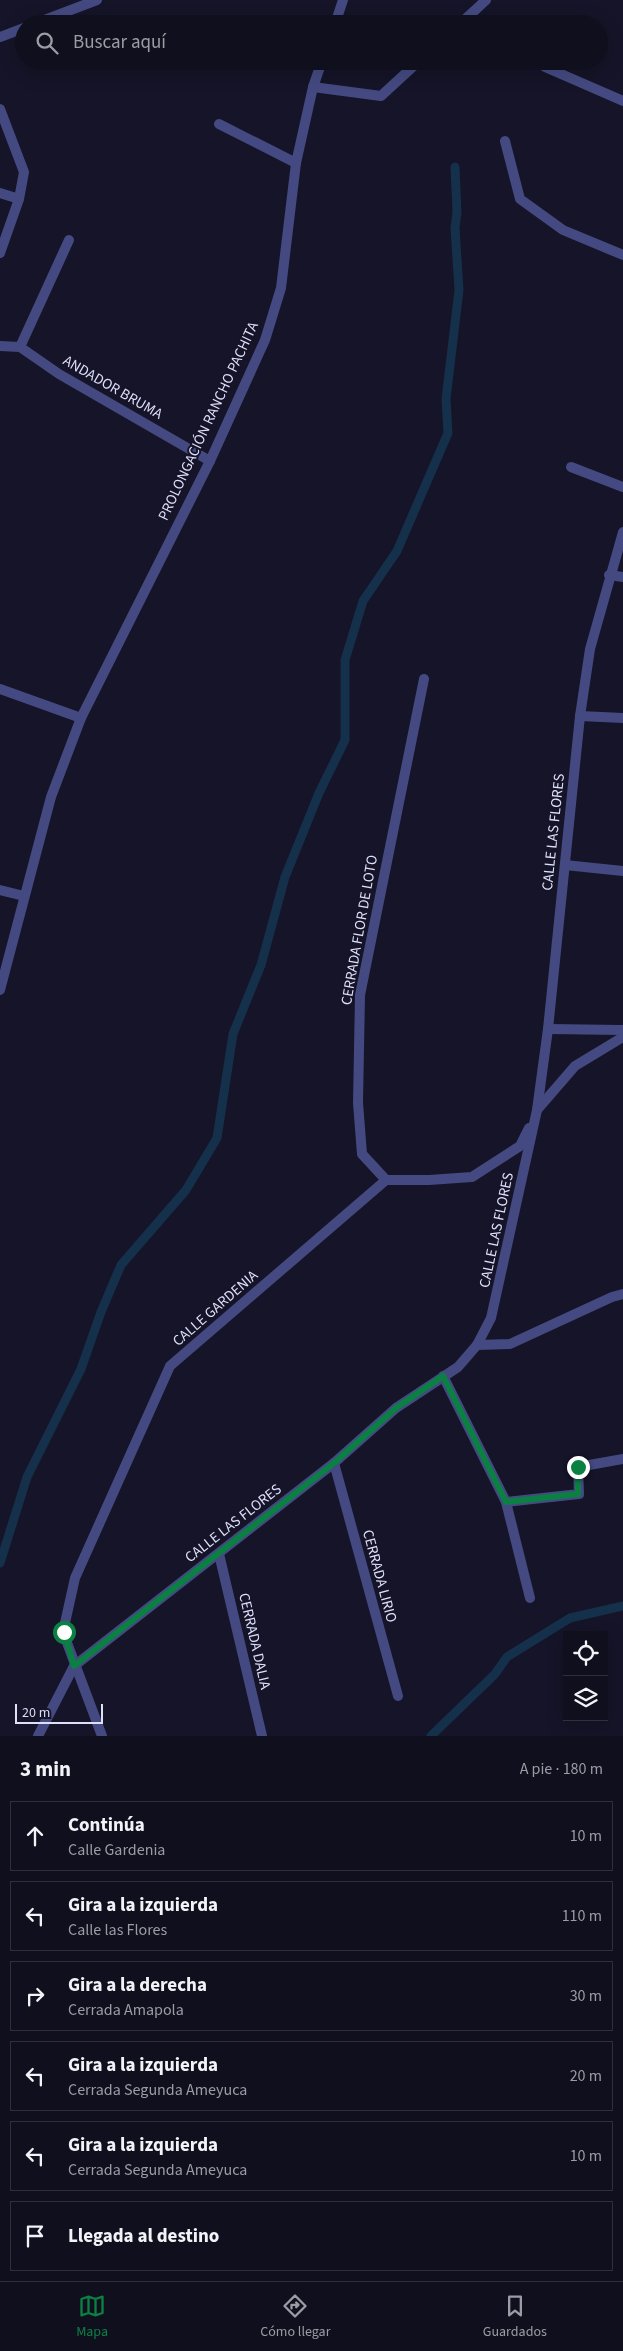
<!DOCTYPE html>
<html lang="es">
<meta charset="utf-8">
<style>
:root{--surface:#100f1e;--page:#191827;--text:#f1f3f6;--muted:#9c9ca4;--line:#302f3c;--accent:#0b8043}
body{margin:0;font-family:"Source Sans 3",sans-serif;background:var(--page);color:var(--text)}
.controls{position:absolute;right:15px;bottom:15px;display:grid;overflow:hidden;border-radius:0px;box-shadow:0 5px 20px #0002}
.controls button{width:45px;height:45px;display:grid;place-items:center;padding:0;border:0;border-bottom:1px solid var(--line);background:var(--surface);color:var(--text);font:25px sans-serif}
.scale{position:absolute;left:15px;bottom:12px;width:88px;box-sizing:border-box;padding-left:5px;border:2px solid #dedffb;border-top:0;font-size:14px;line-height:18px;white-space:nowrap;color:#dedffb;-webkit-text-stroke:4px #151428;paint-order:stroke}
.stop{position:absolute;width:15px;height:15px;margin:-11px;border:4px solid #0b8043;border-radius:50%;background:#fff}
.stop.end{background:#0b8043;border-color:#fff;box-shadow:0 1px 5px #0008}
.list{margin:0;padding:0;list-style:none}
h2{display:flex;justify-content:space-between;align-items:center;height:65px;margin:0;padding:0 20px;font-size:21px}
h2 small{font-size:16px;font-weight:400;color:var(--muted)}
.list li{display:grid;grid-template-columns:32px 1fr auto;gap:15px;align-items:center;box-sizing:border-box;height:70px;margin:0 10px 10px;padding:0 10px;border:1px solid var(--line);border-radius:0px}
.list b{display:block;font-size:19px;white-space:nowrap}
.list p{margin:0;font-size:16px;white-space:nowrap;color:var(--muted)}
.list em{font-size:16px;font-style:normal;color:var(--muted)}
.icon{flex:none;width:28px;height:28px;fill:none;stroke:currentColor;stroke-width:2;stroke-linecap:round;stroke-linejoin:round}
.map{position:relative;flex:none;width:623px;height:1736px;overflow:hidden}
.search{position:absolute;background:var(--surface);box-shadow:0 5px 20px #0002;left:15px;right:15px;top:15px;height:55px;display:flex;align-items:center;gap:12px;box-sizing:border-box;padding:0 18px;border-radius:28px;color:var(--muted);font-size:19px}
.sheet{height:545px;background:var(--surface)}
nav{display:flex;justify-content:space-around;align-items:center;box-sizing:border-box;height:70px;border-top:1px solid var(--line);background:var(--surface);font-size:14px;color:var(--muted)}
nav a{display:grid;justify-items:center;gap:2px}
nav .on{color:var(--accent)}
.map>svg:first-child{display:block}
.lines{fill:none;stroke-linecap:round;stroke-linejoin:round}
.stream{stroke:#15304a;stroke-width:9}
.pedestrian{stroke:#444a81;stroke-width:10}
.minor{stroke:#444a81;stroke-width:10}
.route{stroke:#0b8043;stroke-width:6}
.labels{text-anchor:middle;stroke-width:4;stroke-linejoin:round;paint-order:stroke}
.street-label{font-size:15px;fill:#dedffb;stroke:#151428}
</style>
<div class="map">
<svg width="623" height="1736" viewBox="0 0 623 1736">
<rect width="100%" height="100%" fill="#151428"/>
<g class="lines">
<g class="stream">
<polyline points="0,1563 27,1477 81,1369 101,1312 121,1265 186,1190 217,1138 233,1034 261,965 285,877 319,793 345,740 345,660 363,601 397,551 448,433 446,399 459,290 455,228 457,212 455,167"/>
<polyline points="431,1736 495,1674 507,1657 570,1618 623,1606"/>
</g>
<polyline class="pedestrian" points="443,1376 506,1502 530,1598"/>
<g class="minor">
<polyline points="34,24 97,0"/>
<polyline points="335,24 343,0"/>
<polyline points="460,24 486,0"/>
<polyline points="0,37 24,28"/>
<polyline points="545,67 623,101"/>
<polyline points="313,87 381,96 419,61"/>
<polyline points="0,109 24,172 19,199 0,253"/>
<polyline points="219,124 296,163"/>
<polyline points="505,141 520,199 563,230 623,255"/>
<polyline points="0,193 19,199"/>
<polyline points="0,346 20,347 59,374 210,461"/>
<polyline points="20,347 69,240"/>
<polyline points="571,467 623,487"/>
<polyline points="609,575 623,577"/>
<polyline points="0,689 81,718"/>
<polyline points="580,716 623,718"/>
<polyline points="565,865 623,871"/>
<polyline points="0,890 24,896"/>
<polyline points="0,990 51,797 81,718 210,461 265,340 281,288 296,163 313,87 322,61"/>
<polyline points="548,1029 623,1030"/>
<polyline points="537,1110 575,1066 623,1037"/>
<polyline points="386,1180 362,1154 358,1103 360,995 424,679"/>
<polyline points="477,1345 510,1344 612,1297 623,1294"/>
<polyline points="334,1463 398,1696"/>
<polyline points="506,1502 579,1494 578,1467 623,1459"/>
<polyline points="219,1554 262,1736"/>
<polyline points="38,1736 74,1666 334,1463 396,1408 458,1367 477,1345 491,1318 537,1110 548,1029 580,716 590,649 623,532"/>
<polyline points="102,1736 63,1632 75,1578 170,1366 386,1180 429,1180 472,1177 520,1146 529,1128"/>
</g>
</g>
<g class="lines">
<polyline class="route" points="64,1632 74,1666 334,1463 396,1408 443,1376 506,1502 578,1494 578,1467"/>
</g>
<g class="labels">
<g class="street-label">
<text transform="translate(113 387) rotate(30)" y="5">ANDADOR BRUMA</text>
<text transform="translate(208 421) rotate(-65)" y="5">PROLONGACIÓN RANCHO PACHITA</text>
<text transform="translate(553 832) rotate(-84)" y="5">CALLE LAS FLORES</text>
<text transform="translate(359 930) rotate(-80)" y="5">CERRADA FLOR DE LOTO</text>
<text transform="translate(496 1230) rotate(-78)" y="5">CALLE LAS FLORES</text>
<text transform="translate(215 1308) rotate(-41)" y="5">CALLE GARDENIA</text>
<text transform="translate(233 1523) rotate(-38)" y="5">CALLE LAS FLORES</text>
<text transform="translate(380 1576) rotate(75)" y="5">CERRADA LIRIO</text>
<text transform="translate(255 1641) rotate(77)" y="5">CERRADA DALIA</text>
</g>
</g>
</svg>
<div class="controls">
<button><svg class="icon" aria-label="locate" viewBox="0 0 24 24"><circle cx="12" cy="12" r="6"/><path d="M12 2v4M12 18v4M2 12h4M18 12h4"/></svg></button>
<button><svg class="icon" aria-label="layers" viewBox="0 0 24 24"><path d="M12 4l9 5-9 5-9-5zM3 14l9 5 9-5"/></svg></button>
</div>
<div class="scale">20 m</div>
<div class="stop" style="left:64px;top:1632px"></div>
<div class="stop end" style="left:578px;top:1467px"></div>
<div class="search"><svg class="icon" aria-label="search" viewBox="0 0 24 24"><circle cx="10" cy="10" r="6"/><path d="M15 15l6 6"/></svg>Buscar aquí</div>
</div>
<section class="sheet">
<h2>3 min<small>A pie · 180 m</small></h2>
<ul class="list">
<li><svg class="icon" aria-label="ahead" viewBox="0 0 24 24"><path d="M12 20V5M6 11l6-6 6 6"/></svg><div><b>Continúa</b><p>Calle Gardenia</p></div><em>10 m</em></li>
<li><svg class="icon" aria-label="left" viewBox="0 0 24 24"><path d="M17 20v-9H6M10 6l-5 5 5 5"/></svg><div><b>Gira a la izquierda</b><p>Calle las Flores</p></div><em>110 m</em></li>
<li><svg class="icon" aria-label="right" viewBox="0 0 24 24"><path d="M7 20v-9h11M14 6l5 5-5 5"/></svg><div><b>Gira a la derecha</b><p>Cerrada Amapola</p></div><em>30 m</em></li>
<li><svg class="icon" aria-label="left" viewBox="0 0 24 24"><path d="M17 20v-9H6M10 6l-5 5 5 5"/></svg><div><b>Gira a la izquierda</b><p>Cerrada Segunda Ameyuca</p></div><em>20 m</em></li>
<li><svg class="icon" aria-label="left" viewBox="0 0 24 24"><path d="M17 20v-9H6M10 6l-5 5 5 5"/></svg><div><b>Gira a la izquierda</b><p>Cerrada Segunda Ameyuca</p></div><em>10 m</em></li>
<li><svg class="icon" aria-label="arrive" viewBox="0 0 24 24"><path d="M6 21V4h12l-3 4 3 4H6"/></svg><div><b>Llegada al destino</b></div></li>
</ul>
</section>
<nav>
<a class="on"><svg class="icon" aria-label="map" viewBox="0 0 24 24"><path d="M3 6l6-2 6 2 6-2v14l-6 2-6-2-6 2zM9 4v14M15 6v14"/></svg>Mapa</a>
<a><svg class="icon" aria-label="directions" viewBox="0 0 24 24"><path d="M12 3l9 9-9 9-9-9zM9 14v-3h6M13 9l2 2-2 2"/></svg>Cómo llegar</a>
<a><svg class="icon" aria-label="saved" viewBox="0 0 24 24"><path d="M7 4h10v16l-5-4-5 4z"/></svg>Guardados</a>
</nav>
